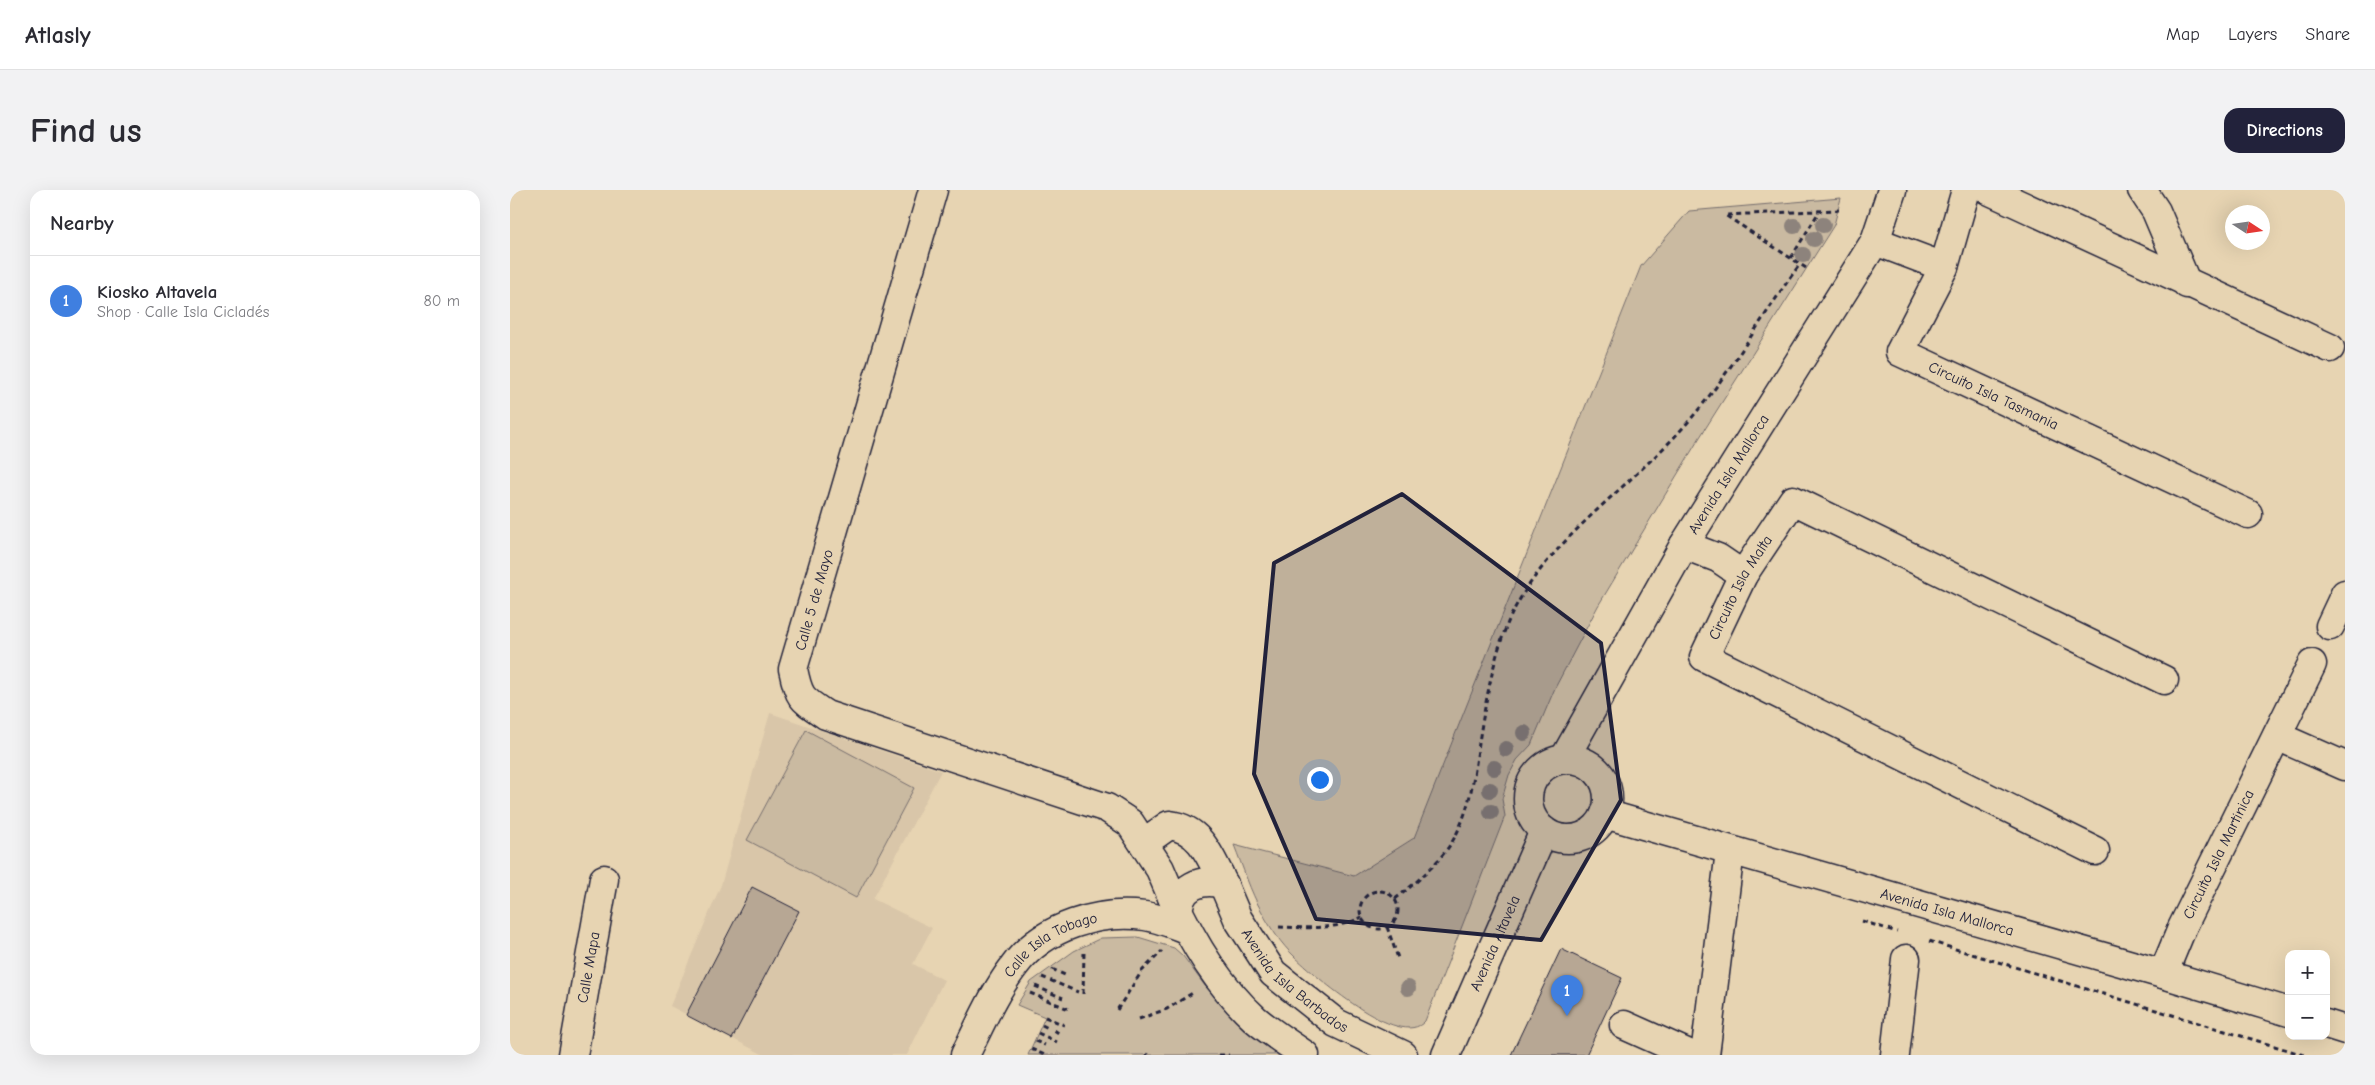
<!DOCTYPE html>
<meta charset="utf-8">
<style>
:root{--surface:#fff;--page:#f2f2f3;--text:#2b2b33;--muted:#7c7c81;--line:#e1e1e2;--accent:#22223b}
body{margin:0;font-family:"Comic Neue",sans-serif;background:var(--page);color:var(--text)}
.controls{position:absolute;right:15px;bottom:15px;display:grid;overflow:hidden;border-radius:10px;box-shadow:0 5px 20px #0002}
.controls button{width:45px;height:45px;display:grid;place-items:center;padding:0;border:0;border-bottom:1px solid var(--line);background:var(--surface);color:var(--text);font:25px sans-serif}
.compass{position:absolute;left:1715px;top:15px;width:45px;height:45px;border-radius:50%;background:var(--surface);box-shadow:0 5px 20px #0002;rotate:102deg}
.you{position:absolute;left:809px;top:589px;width:18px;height:18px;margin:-12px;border:4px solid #fff;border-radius:50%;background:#1a73e8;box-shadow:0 0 0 8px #1a73e833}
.badge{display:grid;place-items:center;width:32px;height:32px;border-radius:50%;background:var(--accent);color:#fff;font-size:16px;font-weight:700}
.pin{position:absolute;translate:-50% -41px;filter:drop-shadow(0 1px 2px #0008)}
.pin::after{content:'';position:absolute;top:26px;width:18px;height:15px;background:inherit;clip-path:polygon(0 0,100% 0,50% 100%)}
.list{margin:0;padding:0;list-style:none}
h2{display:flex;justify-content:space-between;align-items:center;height:65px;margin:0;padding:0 20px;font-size:21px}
h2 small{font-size:16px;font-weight:400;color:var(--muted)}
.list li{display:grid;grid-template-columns:32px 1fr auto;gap:15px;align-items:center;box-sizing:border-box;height:90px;padding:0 20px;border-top:1px solid var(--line)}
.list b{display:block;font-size:19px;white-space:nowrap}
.list p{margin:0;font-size:16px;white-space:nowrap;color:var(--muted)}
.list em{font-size:16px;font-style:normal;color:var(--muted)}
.map{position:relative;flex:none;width:1835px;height:865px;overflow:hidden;border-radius:15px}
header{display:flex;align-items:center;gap:30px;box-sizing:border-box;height:70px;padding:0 25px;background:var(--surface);border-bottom:1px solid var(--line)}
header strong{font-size:24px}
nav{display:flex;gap:28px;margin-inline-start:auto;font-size:18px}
.intro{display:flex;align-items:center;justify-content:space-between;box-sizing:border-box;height:120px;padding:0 30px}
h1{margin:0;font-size:35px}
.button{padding:12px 22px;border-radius:15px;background:var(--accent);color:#fff;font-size:18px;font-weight:700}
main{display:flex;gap:30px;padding:0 30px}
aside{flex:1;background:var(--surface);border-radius:15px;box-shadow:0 5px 20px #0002}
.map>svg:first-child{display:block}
.built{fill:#d9c6a9}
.green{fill:#cabaa1;stroke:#766e6e}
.building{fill:#b7a794;stroke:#22223b}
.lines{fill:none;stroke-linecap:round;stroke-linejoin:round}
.street-casing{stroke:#22223b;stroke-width:31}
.secondary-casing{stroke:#22223b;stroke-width:31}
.path{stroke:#22223b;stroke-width:3;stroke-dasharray:5 4;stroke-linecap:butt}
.street{stroke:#e7d4b2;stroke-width:28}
.secondary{stroke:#e7d4b2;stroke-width:28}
.tree{fill:#8d837c}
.marked{fill:#22223b;fill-opacity:0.2;stroke:#22223b;stroke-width:4;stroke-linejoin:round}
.labels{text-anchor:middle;stroke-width:4.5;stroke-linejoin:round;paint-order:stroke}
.street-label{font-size:15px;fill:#22223b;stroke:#e7d4b2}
</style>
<header>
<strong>Atlasly</strong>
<nav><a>Map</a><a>Layers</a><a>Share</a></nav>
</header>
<div class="intro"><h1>Find us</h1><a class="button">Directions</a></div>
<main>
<aside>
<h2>Nearby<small></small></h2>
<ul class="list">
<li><span class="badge" style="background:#3f7fe0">1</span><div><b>Kiosko Altavela</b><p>Shop · Calle Isla Cicladés</p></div><em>80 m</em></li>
</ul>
</aside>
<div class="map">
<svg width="1835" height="865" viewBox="0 0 1835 865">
<rect width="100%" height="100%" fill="#e7d4b2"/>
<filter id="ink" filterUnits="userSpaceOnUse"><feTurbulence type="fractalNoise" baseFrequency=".02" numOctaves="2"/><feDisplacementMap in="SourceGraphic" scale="10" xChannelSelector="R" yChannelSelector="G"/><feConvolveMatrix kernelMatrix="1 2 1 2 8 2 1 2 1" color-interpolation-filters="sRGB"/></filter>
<g filter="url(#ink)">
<polygon class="built" points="260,523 431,581 363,709 422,738 403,774 434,790 397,865 254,865 160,816 211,695"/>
<g class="green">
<path d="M1331 8 1324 35 1190 247 1088 416 1045 498 1021 555 1007 570 999 585 992 609 995 626 915 831C890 861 804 785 784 766 772 755 759 736 752 722 740 701 733 677 724 655L844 686 904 648 1131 76 1179 21Z"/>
<polygon points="296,540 404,598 346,708 237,650"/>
<polygon points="628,747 664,758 673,766 695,796 738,841 771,865 518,865 535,827 507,815 521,792 564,761 591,748"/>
</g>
<g class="building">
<polygon points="242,697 289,721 222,849 176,825"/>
<polygon points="1051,759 1112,788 1076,865 1001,865"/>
</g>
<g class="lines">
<defs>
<g id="street">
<path d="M423 0 283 479C289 509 292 509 316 525L597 618 620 633 650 679 662 707"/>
<path id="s1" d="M1456 0 1434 77 1390 162 1738 324"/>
<polyline points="1478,0 1820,158"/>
<polyline points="1632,0 1646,21 1677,94"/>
<polyline points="1365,51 1434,77"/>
<polyline points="1174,355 1208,368 1233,385"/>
<polyline points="1820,436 1835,404"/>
<polyline points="1767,546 1835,576"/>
<path d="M631 648 642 647 659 635C687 638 698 661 709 684"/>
<path id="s2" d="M1585 661 1194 467 1233 385 1283 310 1654 490"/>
<path id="s3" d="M1653 784 1672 738 1802 474"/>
<polyline points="1114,835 1181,865"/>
<path id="s4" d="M63 865 94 689"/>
<path id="s5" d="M455 865C470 835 484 802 505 775 534 736 589 720 635 726 649 728 663 734 676 739"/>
<polyline points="1195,865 1220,661"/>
<polyline points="1385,865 1396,769"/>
</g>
<g id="secondary">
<path id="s6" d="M1054 569 1174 355 1365 51 1382 0"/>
<circle cx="1058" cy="609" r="40"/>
<path id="s7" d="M1095 624 1653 784 1779 822"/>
<path id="s8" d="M709 684 728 729 763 783 826 833 893 865"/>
<path d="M662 707C682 752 708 795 745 829 760 842 778 853 795 865"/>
<path d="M668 722C670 696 690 688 714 694"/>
<polyline points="1816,834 1835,840"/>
<path id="s9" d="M936 865 1034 641"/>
</g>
</defs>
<use href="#street" class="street-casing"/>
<use href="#secondary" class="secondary-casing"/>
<g class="path">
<polyline points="1281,68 1310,20"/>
<polyline points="1296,78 1215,25 1329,20"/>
<circle cx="869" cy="720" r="19"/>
<path d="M885 709C905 694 923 678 938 658 964 621 965 570 973 528 979 496 986 460 999 430 1032 356 1116 300 1170 241 1217 190 1249 130 1290 74"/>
<polyline points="1352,731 1387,742"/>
<path d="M769 737C797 738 827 740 852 727"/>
<polyline points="877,737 888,768"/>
<polyline points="1419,751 1794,865"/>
<polyline points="542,779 557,786"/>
<polyline points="532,787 568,802"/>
<polyline points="525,796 553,808"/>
<polyline points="520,803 561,820"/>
<polyline points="573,804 574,762"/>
<polyline points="607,820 632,781 652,761"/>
<polyline points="535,827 554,835"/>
<polyline points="629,829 657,819 684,802"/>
<polyline points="532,835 540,839"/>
<polyline points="544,840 550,844"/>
<polyline points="528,843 547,852"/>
<polyline points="525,851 535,855"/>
<polyline points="521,859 535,865"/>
<polyline points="636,864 638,865"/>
<polyline points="709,865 719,865"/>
</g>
<use href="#street" class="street"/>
<use href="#secondary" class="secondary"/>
</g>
<g class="tree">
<circle cx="1313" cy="35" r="8"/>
<circle cx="1284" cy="36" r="8"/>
<circle cx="1304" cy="49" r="8"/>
<circle cx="1293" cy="65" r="8"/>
<circle cx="1014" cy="543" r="8"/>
<circle cx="996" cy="559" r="8"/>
<circle cx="984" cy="578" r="8"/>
<circle cx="980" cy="600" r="8"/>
<circle cx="981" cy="622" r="8"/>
<circle cx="898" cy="798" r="8"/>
</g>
</g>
<path class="marked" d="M892 304 1091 453 1111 610 1031 750 806 729 744 584 764 373Z"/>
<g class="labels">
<g class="street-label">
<text dy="5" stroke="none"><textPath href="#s1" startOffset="279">Circuito Isla Tasmania</textPath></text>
<text dy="5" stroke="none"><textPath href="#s6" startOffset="329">Avenida Isla Mallorca</textPath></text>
<text dy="5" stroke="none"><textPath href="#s2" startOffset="515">Circuito Isla Malta</textPath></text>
<text transform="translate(304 410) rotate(-74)" y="5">Calle 5 de Mayo</text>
<text dy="5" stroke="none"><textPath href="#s3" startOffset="132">Circuito Isla Martinica</textPath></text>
<text dy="5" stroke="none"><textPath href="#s7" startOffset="356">Avenida Isla Mallorca</textPath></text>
<text dy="5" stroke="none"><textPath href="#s9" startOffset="122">Avenida Altavela</textPath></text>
<text dy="5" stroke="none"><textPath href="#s5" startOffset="145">Calle Isla Tobago</textPath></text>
<text dy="5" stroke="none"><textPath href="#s4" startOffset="89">Calle Mapa</textPath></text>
<text dy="5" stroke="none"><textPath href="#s8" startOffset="134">Avenida Isla Barbados</textPath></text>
</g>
</g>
</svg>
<div class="controls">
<button>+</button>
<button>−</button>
</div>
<svg class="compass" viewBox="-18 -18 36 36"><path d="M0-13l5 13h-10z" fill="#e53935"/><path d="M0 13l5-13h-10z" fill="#7c7c81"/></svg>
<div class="you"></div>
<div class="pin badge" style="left:1057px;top:826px;background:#3f7fe0">1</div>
</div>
</main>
